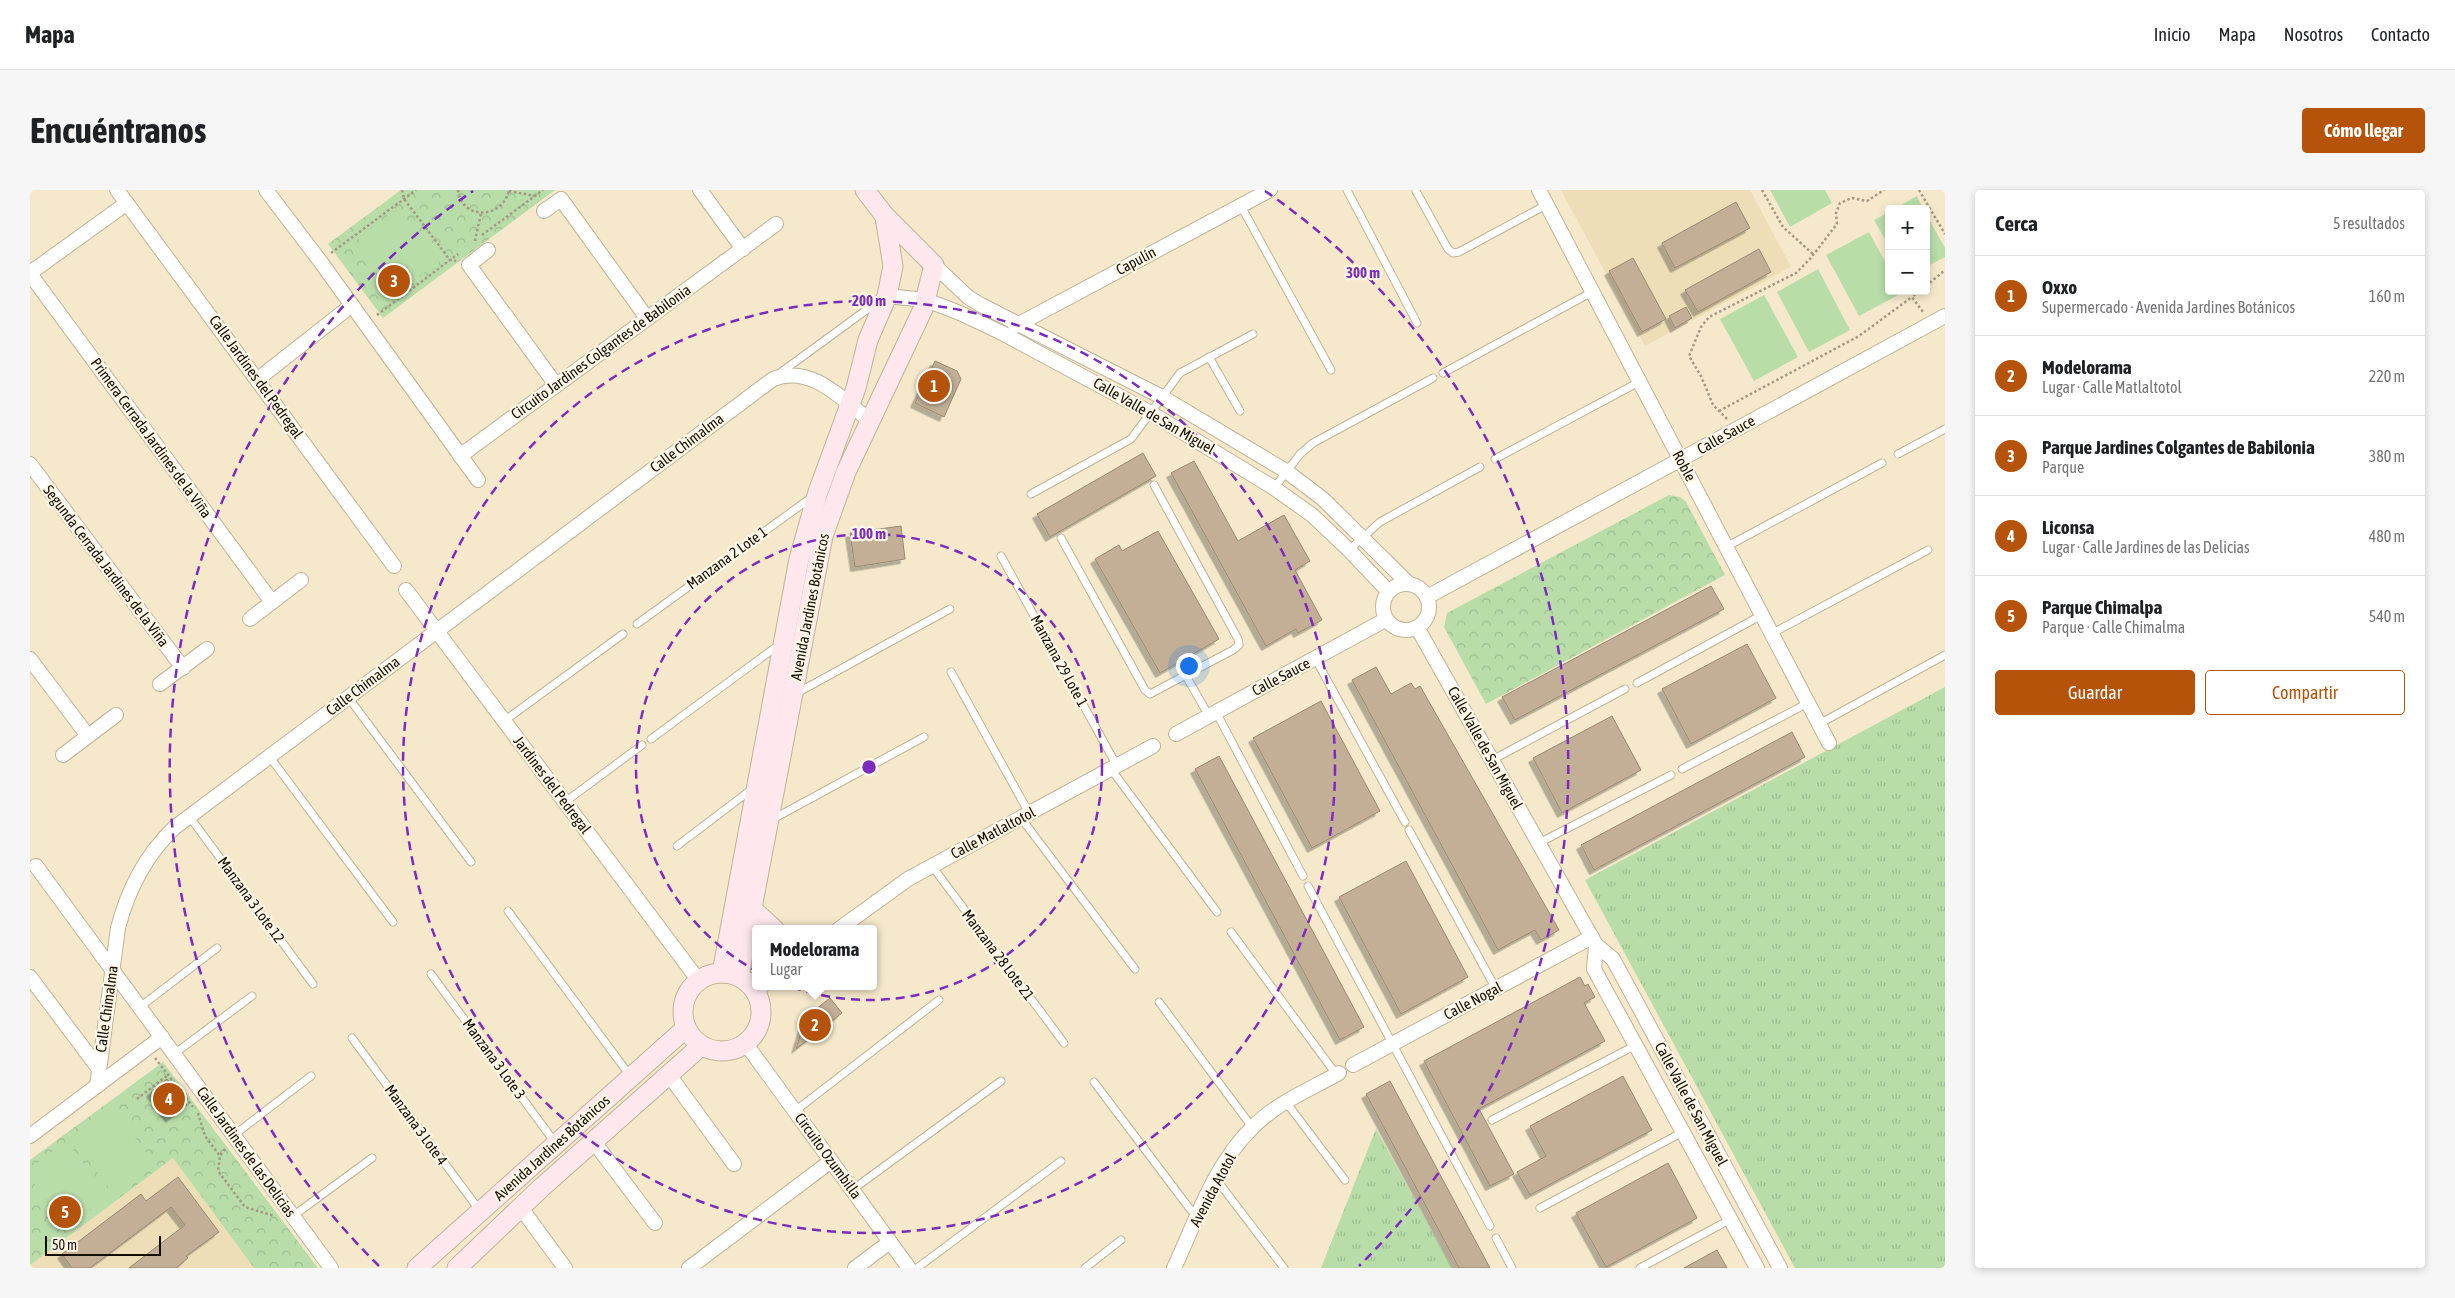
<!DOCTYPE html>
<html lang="es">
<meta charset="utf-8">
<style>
:root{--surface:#fff;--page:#f6f6f6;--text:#202124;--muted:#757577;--line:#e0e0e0;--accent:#b45309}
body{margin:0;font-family:"Asap Condensed",sans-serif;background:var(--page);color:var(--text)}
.controls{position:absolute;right:15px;top:15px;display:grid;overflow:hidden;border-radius:5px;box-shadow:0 2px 8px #0003}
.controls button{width:45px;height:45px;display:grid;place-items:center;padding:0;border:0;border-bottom:1px solid var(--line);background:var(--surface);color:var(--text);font:25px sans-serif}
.scale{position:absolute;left:15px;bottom:12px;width:116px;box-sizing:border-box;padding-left:5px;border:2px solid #130f05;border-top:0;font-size:14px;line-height:18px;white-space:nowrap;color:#130f05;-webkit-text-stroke:4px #fff7e5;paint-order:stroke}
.you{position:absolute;left:1158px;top:475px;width:18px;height:18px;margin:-12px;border:4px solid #fff;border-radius:50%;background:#1a73e8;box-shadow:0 0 0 8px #1a73e833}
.badge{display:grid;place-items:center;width:32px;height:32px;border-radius:50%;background:var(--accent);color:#fff;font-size:16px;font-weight:700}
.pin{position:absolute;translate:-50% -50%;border:2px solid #fff;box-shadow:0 1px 5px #0006}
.popup{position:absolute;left:722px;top:735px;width:125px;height:65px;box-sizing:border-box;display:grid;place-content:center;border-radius:5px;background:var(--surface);filter:drop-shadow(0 1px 4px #0005);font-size:16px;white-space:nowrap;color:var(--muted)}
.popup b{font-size:19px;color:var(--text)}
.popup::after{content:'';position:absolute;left:50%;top:100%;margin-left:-10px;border:10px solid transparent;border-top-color:var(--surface)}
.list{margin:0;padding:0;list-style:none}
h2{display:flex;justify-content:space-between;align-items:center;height:65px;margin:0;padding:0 20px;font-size:21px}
h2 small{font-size:16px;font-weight:400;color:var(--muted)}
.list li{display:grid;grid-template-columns:32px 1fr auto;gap:15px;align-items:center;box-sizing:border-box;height:80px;padding:0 20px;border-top:1px solid var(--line)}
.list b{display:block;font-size:19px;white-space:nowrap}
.list p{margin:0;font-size:16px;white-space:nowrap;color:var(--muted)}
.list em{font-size:16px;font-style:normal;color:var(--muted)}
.actions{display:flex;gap:10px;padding:15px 20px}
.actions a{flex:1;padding:11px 0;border:1px solid var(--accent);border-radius:5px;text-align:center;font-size:18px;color:var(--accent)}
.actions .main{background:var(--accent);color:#fff}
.map{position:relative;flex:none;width:1915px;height:1078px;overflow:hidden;border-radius:5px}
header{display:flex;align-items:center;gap:30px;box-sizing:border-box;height:70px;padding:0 25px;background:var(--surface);border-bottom:1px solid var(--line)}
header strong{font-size:24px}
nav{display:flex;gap:28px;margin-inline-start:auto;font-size:18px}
.intro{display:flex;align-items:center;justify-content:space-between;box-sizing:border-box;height:120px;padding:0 30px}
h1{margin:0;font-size:35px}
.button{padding:12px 22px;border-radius:5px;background:var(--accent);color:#fff;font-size:18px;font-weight:700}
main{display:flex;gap:30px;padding:0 30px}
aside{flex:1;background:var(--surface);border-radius:5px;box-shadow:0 2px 8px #0003}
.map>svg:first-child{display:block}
.built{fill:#eddeb8}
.grass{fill:url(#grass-tufts)}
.forest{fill:url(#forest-crowns)}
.garden{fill:#b8dda9}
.building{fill:#c2af95;stroke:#9a896f;filter:url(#shadow)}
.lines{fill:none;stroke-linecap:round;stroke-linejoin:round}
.lane-casing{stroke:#bfb396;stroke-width:9}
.street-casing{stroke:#bfb396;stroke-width:16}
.secondary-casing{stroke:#bfb396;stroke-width:21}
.path{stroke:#a39983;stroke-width:2.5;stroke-dasharray:2.5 2.5;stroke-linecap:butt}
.lane{stroke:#fff;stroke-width:7}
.street{stroke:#fff;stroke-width:14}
.secondary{stroke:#fee8ee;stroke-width:19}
.ring{fill:none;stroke:#7b2cbf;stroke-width:2.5;stroke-dasharray:9 6}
.labels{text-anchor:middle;stroke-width:4.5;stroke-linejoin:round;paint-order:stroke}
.street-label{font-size:15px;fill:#130f05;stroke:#fff7e5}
.centre{fill:#7b2cbf;stroke:#fff7e5;stroke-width:2.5}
.ring-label{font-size:15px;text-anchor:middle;font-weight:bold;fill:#7b2cbf;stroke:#fff7e5;stroke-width:4.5;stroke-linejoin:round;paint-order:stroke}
</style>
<header>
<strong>Mapa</strong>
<nav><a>Inicio</a><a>Mapa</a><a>Nosotros</a><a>Contacto</a></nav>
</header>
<div class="intro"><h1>Encuéntranos</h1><a class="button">Cómo llegar</a></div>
<main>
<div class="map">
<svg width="1915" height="1078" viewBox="0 0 1915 1078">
<defs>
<pattern id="grass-tufts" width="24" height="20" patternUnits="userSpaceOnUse" patternTransform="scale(1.25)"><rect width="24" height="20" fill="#b8dda9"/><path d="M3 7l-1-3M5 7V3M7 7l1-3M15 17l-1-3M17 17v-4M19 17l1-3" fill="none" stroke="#9dbc90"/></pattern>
<pattern id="forest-crowns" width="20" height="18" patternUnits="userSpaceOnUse" patternTransform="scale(1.25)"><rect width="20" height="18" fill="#b8dda9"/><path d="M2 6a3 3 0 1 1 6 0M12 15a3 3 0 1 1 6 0" fill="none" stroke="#9dbc90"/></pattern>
<filter id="shadow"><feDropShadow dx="-4.5" dy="4.5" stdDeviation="0" flood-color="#0004"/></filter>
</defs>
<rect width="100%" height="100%" fill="#f6e9cb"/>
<g class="built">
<polygon points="1531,0 1720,0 1761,77 1615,156"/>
<polygon points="143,968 224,1078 0,1078 0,1075"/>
</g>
<g class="grass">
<polygon points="1915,497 1915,1078 1765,1078 1555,690"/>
<polygon points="1346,939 1422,1078 1291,1078"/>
</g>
<g class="forest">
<polygon points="371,0 525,0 353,128 298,54"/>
<polygon points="1639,305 1650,307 1656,312 1695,385 1456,514 1414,437 1417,423"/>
<polygon points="133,872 288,1078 224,1078 143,968 0,1075 0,970"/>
</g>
<g class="garden">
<polygon points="1740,0 1795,0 1802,13 1760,37"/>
<polygon points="1887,6 1893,19 1864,19"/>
<polygon points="369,18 409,72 367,102 328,48"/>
<polygon points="1859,22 1859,56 1844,30"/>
<polygon points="1896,24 1915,58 1915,67 1896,77"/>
<polygon points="1839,42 1859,79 1859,101 1872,103 1829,126 1796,65"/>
<polygon points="1788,79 1820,140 1779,162 1747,102"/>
<polygon points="1734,105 1768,167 1724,191 1690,129"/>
<polygon points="83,918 123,972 83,1003 42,949"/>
<polygon points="37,951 78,1006 36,1037 0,988 0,978"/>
</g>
<g class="building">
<polygon points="1706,12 1720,38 1645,78 1632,53"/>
<polygon points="1729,59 1741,82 1668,122 1655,100"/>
<polygon points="1603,68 1636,129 1612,142 1579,81"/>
<polygon points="1656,117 1662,128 1645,138 1639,126"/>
<polygon points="905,171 927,181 931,189 914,227 885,213"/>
<polygon points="1113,263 1126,286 1020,347 1007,324"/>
<polygon points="1164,271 1208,351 1254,325 1280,371 1265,380 1292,430 1268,443 1266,439 1236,456 1141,283"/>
<polygon points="871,336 875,369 825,377 820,343"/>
<polygon points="1128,341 1189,449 1130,483 1065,369 1089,355 1092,361"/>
<polygon points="1681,396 1694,419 1485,530 1472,507"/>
<polygon points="1717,454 1746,508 1661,554 1632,499"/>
<polygon points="1346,477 1361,504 1381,493 1385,499 1390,496 1529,740 1511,750 1505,740 1468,760 1322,490"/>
<polygon points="1291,511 1350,621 1282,658 1223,548"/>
<polygon points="1582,526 1611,580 1532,623 1503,568"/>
<polygon points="1762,542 1775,567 1564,680 1551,655"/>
<polygon points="1189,566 1334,837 1310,850 1165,579"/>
<polygon points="1376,671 1438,787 1371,824 1309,707"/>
<polygon points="1550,787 1555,796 1558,794 1565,807 1554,813 1575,851 1449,919 1484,984 1460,996 1394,871"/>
<polygon points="800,808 812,823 766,859 776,827"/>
<polygon points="1593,886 1622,940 1500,1005 1487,982 1516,966 1500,936"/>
<polygon points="137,889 157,915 140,928 121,902"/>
<polygon points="1360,891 1460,1078 1429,1078 1336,904"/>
<polygon points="1638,973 1667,1028 1576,1077 1546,1023"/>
<polygon points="148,987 189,1042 156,1066 158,1068 146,1078 99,1078 155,1035 141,1017 60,1078 42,1078 32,1064 111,1004 116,1011"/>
<polygon points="1687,1060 1697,1078 1654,1078"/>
</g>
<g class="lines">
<defs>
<g id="lane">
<polyline points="1317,0 1387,133"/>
<polyline points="1386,1 1418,59 1423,63 1429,62 1516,15"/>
<polyline points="1211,16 1301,180"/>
<polyline points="1179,167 1210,221"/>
<polyline points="750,183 850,110"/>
<polyline points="1413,183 1562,102"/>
<polyline points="1868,264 1915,239"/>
<polyline points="1465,269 1609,192"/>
<polyline points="1244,298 1270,264 1283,253 1403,188"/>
<polyline points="1001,304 1101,249 1150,183 1223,144"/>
<polyline points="1031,348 1115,500 1120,504 1203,460 1209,455 1208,449 1124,295"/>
<polyline points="1696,357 1852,273"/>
<polyline points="1319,360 1350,332 1450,277"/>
<polyline points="971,366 1087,576"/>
<polyline points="607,434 782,307"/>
<polyline points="1741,444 1898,360"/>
<polyline points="1285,468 1375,632"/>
<polyline points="921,482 999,623"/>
<polyline points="1156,486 1179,526"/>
<polyline points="1607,493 1732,425"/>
<polyline points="767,503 920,419"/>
<polyline points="318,507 441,672"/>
<polyline points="1186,522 1273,686"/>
<polyline points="474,531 593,444"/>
<polyline points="1789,534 1915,465"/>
<polyline points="621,549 750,454"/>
<polyline points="239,566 363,732"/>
<polyline points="1462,570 1595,499"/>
<polyline points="1081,579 1187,722"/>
<polyline points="1652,579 1778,513"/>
<polyline points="535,612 612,555"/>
<polyline points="159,626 283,794"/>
<polyline points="991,628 1105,779"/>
<polyline points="743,629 894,547"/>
<polyline points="1379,640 1466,799"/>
<polyline points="1509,653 1641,585"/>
<polyline points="647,656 722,599"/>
<polyline points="902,676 1034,853"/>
<polyline points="1278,696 1460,1036"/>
<polyline points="478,721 601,887"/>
<polyline points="1201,742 1306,884"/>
<polyline points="401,784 526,954"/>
<polyline points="1129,812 1222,937"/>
<polyline points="110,817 187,758"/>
<polyline points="322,848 450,1021"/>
<polyline points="144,864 222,806"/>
<polyline points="1064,892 1166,1027"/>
<polyline points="1256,912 1315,990"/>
<polyline points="765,921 909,810"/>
<polyline points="1462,930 1606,855"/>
<polyline points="204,945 281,886"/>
<polyline points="1186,989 1254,1078"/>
<polyline points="822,1000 971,891"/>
<polyline points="1510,1018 1653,942"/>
<polyline points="263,1026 342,968"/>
<polyline points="1466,1048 1482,1078"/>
<polyline points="887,1078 1031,971"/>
<polyline points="1055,1078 1091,1050"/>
<polyline points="1610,1078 1701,1029"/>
</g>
<g id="street">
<polyline points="87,0 364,376"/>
<polyline points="236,0 290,71 448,290"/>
<polyline points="670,0 713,59"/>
<polyline points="1509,0 1799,553"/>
<polyline points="514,21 531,9 617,128"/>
<polyline points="458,60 439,75 526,195"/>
<polyline points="904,75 938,107 951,115 1132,207 1256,281 1293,309 1379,394"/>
<polyline points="0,83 97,13"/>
<polyline points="0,84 242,412"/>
<polyline points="857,106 896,110 930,123 972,143 1121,223 1244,298 1282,325 1319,360 1358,401"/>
<polyline points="985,136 1240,0"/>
<polyline points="228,189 322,115"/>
<polyline points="430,266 746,34"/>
<polyline points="0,274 153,478"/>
<circle cx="1376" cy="417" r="23"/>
<polyline points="376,400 669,791"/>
<polyline points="1397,407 1915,126"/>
<polyline points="220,429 271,390"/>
<polyline points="1388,439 1566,755 1583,769 1750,1078"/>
<polyline points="0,469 58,546"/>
<polyline points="130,494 177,459"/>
<polyline points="1146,544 1355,430"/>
<polyline points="33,565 86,525"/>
<polyline points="6,676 301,1078"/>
<polyline points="809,739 878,689 1123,556"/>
<polyline points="1566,755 1564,779 1727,1078"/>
<polyline points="0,787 69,879"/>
<polyline points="726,801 732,796"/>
<polyline points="716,854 879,1078"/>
<polyline points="1323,875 1562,747"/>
<polyline points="639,885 704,974"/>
<path d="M67 896 88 738C98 699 115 666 144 638L743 189C781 174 812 209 839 230"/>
<polyline points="0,946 132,847"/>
<polyline points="564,952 625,1033"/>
<polyline points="491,1018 535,1078"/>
<polyline points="659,1078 801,971"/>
<polyline points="825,1078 860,1052"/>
<path d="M1144 1078C1166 1031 1184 975 1222 938 1246 913 1279 900 1309 883"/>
</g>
<g id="secondary">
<polyline points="722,719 744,739"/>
<polyline points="692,783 769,369 788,302 826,198 838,150 857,106 863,76 855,27"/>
<circle cx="692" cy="822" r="39"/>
<polyline points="709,786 793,346 816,282 893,119 904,75 854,25 835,0"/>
<polyline points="387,1078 656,838"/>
<polyline points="427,1078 511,998 671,856"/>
</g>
</defs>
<use href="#lane" class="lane-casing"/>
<use href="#street" class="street-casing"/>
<use href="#secondary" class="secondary-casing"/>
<g class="path">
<polyline points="372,0 374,9 420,70 426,71"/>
<path d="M428 0C432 31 473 29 479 0"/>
<polyline points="1732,0 1753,37 1784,65"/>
<polyline points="1889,0 1915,44"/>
<polyline points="479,1 505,6"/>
<polyline points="452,45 513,0"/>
<polyline points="445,51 451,23"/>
<polyline points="301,63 386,0"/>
<polyline points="1896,96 1915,80"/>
<polyline points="1889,101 1882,107 1893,122"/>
<polyline points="347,125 428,64"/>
<polyline points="1689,221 1829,146 1882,107"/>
<polyline points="1697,229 1683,215 1671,186 1659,166 1671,137 1679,127 1766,83 1780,69 1807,34 1806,23 1810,13 1822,8 1837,11 1854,0"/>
<polyline points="125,868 163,917"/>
<polyline points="107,909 139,884"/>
<polyline points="168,923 175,946 190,966"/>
<polyline points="195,959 190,966 188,981 215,1017 244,1026"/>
</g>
<use href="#lane" class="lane"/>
<use href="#street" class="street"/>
<use href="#secondary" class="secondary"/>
</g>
<g class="ring">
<circle cx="839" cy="577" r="233"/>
<circle cx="839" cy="577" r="466"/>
<path d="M349 1076A699 699 0 0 1 443 1M1235 1A699 699 0 0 1 1329 1076"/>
</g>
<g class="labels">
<g class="street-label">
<text transform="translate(1106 71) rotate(-28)" y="5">Capulín</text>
<text transform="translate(571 162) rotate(-36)" y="5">Circuito Jardines Colgantes de Babilonia</text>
<text transform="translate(226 187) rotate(54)" y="5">Calle Jardines del Pedregal</text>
<text transform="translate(1124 226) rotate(30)" y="5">Calle Valle de San Miguel</text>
<text transform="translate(1696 245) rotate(-29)" y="5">Calle Sauce</text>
<text transform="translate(121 248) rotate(54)" y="5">Primera Cerrada Jardines de la Viña</text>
<text transform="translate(657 253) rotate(-37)" y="5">Calle Chimalma</text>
<text transform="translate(1654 276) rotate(62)" y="5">Roble</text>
<text transform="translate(697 368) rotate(-36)" y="5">Manzana 2 Lote 1</text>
<text transform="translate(76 376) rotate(53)" y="5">Segunda Cerrada Jardines de la Viña</text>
<text transform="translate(780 417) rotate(-79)" y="5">Avenida Jardines Botánicos</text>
<text transform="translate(1029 471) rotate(61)" y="5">Manzana 29 Lote 1</text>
<text transform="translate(1251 487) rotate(-28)" y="5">Calle Sauce</text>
<text transform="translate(333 496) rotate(-37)" y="5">Calle Chimalma</text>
<text transform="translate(1455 558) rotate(61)" y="5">Calle Valle de San Miguel</text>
<text transform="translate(522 595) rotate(53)" y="5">Jardines del Pedregal</text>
<text transform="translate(963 643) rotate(-28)" y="5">Calle Matlaltotol</text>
<text transform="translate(221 710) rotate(54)" y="5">Manzana 3 Lote 12</text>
<text transform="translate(968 765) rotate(53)" y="5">Manzana 28 Lote 21</text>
<text transform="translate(1443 811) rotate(-28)" y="5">Calle Nogal</text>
<text transform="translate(77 819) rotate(-82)" y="5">Calle Chimalma</text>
<text transform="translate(464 869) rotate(54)" y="5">Manzana 3 Lote 3</text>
<text transform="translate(1661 914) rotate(62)" y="5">Calle Valle de San Miguel</text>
<text transform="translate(386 935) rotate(54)" y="5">Manzana 3 Lote 4</text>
<text transform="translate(522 958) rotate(-42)" y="5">Avenida Jardines Botánicos</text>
<text transform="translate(216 962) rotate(54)" y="5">Calle Jardines de las Delicias</text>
<text transform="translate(798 966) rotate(54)" y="5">Circuito Ozumbilla</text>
<text transform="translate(1183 1000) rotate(-62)" y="5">Avenida Atotol</text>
</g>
</g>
<circle cx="839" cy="577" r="8" class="centre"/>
<g class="ring-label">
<text x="1333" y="88">300 m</text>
<text x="839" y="116">200 m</text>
<text x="839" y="349">100 m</text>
</g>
</svg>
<div class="controls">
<button>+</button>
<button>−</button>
</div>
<div class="scale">50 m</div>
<div class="you"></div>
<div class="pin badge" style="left:904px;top:196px">1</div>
<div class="pin badge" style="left:785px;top:835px">2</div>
<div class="popup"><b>Modelorama</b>Lugar</div>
<div class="pin badge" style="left:364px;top:91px">3</div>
<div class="pin badge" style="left:139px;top:909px">4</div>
<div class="pin badge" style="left:35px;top:1022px">5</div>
</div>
<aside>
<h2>Cerca<small>5 resultados</small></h2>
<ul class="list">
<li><span class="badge">1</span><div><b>Oxxo</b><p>Supermercado · Avenida Jardines Botánicos</p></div><em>160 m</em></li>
<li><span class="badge">2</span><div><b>Modelorama</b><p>Lugar · Calle Matlaltotol</p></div><em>220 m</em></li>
<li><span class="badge">3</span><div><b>Parque Jardines Colgantes de Babilonia</b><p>Parque</p></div><em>380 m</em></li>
<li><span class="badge">4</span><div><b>Liconsa</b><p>Lugar · Calle Jardines de las Delicias</p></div><em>480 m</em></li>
<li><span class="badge">5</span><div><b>Parque Chimalpa</b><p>Parque · Calle Chimalma</p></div><em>540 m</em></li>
</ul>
<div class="actions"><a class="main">Guardar</a><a>Compartir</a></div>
</aside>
</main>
